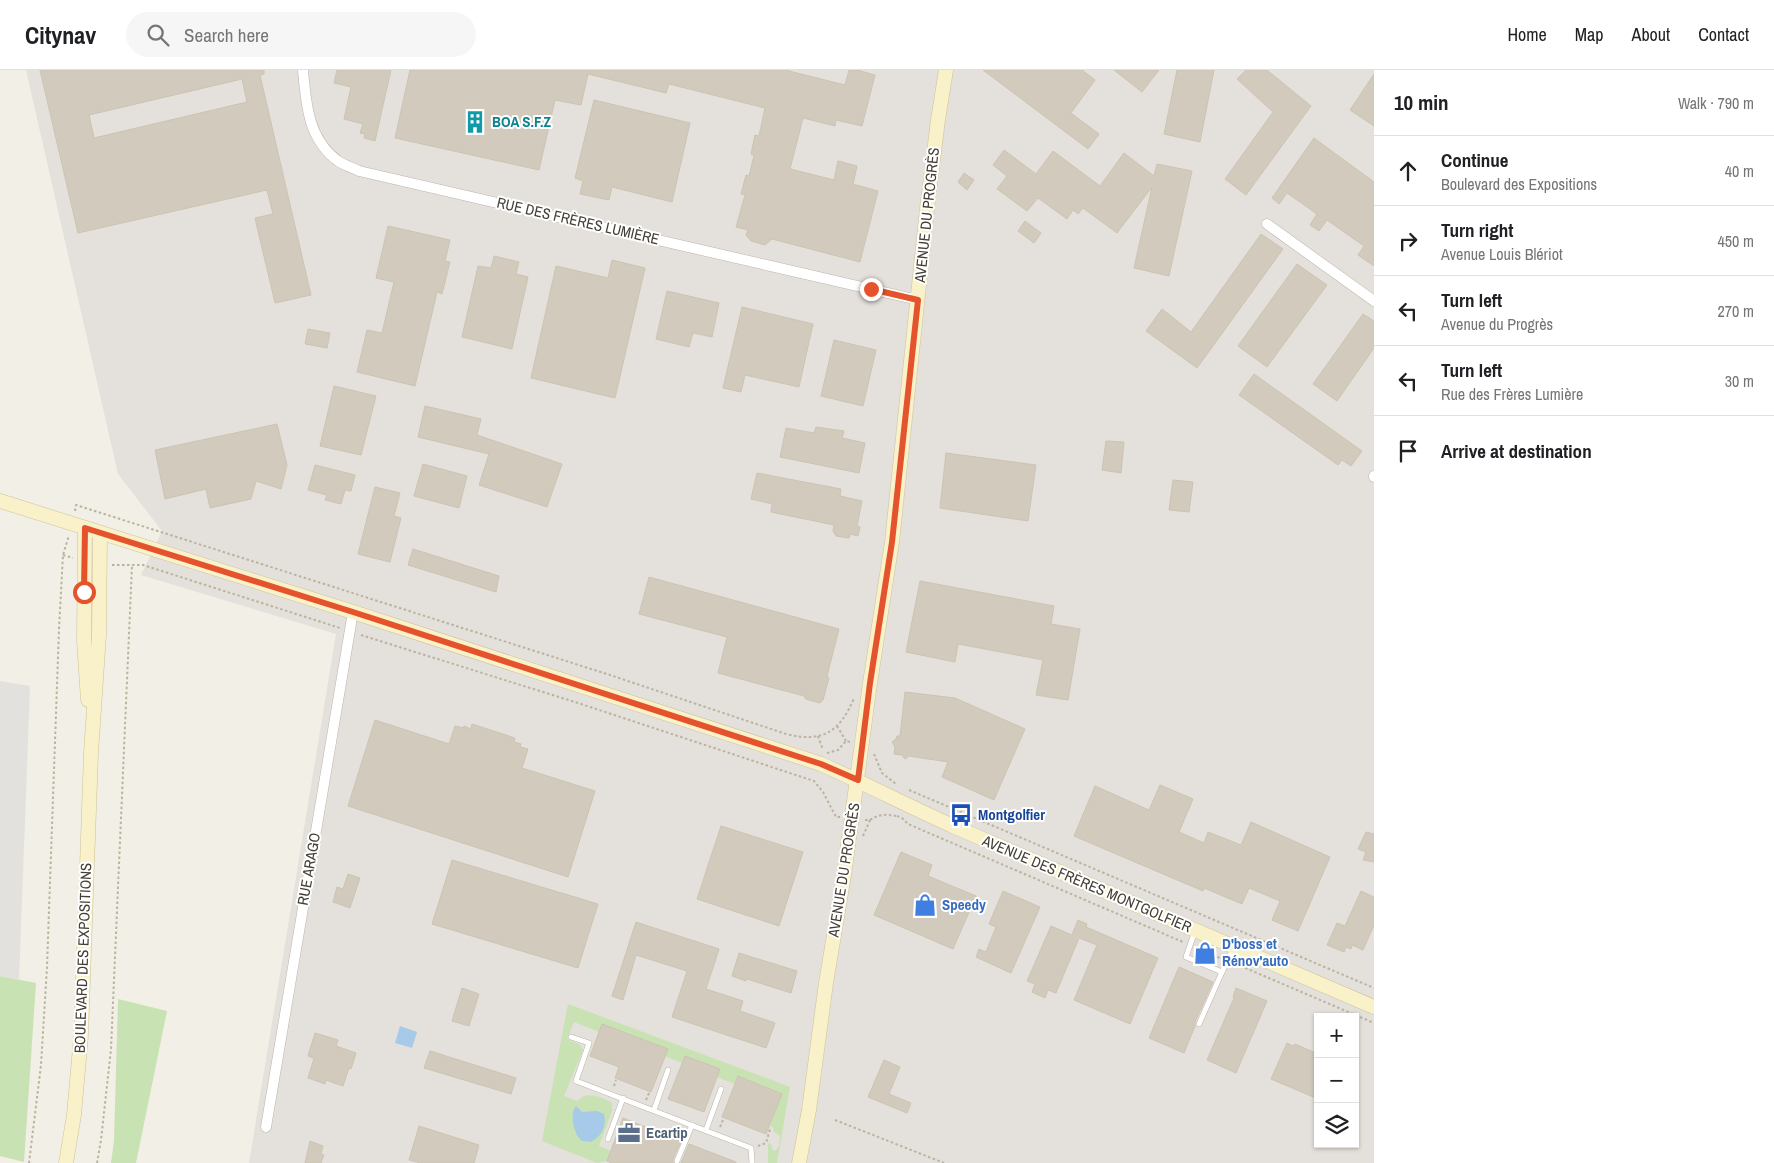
<!DOCTYPE html>
<meta charset="utf-8">
<style>
:root{--surface:#fff;--page:#f6f6f6;--text:#202124;--muted:#757577;--line:#e0e0e0}
body{margin:0;font-family:"Archivo Narrow",sans-serif;background:var(--page);color:var(--text)}
.controls{position:absolute;right:15px;bottom:15px;display:grid;overflow:hidden;border-radius:0px;box-shadow:0 1px 4px #0004}
.controls button{width:45px;height:45px;display:grid;place-items:center;padding:0;border:0;border-bottom:1px solid var(--line);background:var(--surface);color:var(--text);font:25px sans-serif}
.stop{position:absolute;width:15px;height:15px;margin:-11px;border:4px solid #e4532b;border-radius:50%;background:#fff}
.stop.end{background:#e4532b;border-color:#fff;box-shadow:0 1px 5px #0008}
.list{margin:0;padding:0;list-style:none}
h2{display:flex;justify-content:space-between;align-items:center;height:65px;margin:0;padding:0 20px;font-size:21px}
h2 small{font-size:16px;font-weight:400;color:var(--muted)}
.list li{display:grid;grid-template-columns:32px 1fr auto;gap:15px;align-items:center;box-sizing:border-box;height:70px;padding:0 20px;border-top:1px solid var(--line)}
.list b{display:block;font-size:19px;white-space:nowrap}
.list p{margin:0;font-size:16px;white-space:nowrap;color:var(--muted)}
.list em{font-size:16px;font-style:normal;color:var(--muted)}
.icon{flex:none;width:28px;height:28px;fill:none;stroke:currentColor;stroke-width:2;stroke-linecap:round;stroke-linejoin:round}
.map{position:relative;flex:none;width:1374px;height:1093px;overflow:hidden}
header{display:flex;align-items:center;gap:30px;box-sizing:border-box;height:70px;padding:0 25px;background:var(--surface);border-bottom:1px solid var(--line)}
header strong{font-size:24px}
nav{display:flex;gap:28px;margin-inline-start:auto;font-size:18px}
.search{width:350px;height:45px;background:var(--page);display:flex;align-items:center;gap:12px;box-sizing:border-box;padding:0 18px;border-radius:28px;color:var(--muted);font-size:19px}
main{display:flex}
aside{flex:1;background:var(--surface)}
.map>svg:first-child{display:block}
.industrial{fill:#e4e0db;fill-rule:evenodd}
.green{fill:#c9e2b3}
.parking{fill:#e3e1de}
.water{fill:#a8cae9}
.building{fill:#d2cbbd;stroke:#ccc3b1;fill-rule:evenodd}
.lines{fill:none;stroke-linecap:round;stroke-linejoin:round}
.lane-casing{stroke:#bcb7aa;stroke-width:6}
.street-casing{stroke:#bcb7aa;stroke-width:11}
.secondary-casing{stroke:#cdc39a;stroke-width:15}
.path{stroke:#bcb39d;stroke-width:2;stroke-dasharray:2.5 2.5;stroke-linecap:butt}
.lane{stroke:#fff;stroke-width:5}
.street{stroke:#fff;stroke-width:10}
.secondary{stroke:#f9f1c9;stroke-width:14}
.route{stroke:#e4532b;stroke-width:6}
.labels{text-anchor:middle;stroke-width:4;stroke-linejoin:round;paint-order:stroke}
.culture-label{font-size:15px;font-weight:bold;fill:#0d838f;stroke:#fff;text-anchor:start}
.street-label{font-size:15px;fill:#443f36;stroke:#fff}
.transit-label{font-size:15px;font-weight:bold;fill:#164399;stroke:#fff;text-anchor:start}
.shop-label{font-size:15px;font-weight:bold;fill:#366cbe;stroke:#fff;text-anchor:start}
.service-label{font-size:15px;font-weight:bold;fill:#4e5e75;stroke:#fff;text-anchor:start}
</style>
<header>
<strong>Citynav</strong>
<div class="search"><svg class="icon" aria-label="search" viewBox="0 0 24 24"><circle cx="10" cy="10" r="6"/><path d="M15 15l6 6"/></svg>Search here</div>
<nav><a>Home</a><a>Map</a><a>About</a><a>Contact</a></nav>
</header>
<main>
<div class="map">
<svg width="1374" height="1093" viewBox="0 0 1374 1093">
<rect width="100%" height="100%" fill="#f1efe6"/>
<path class="industrial" d="M26 0H1374V1093H249L336 564 141 505 162 461 118 404ZM1318 947H1355V1074H1318Z"/>
<g class="green">
<polygon points="0,906 36,913 24,1092 0,1086"/>
<polygon points="118,929 167,941 136,1093 111,1093 114,1071"/>
<path d="M568 934 790 1017 777 1093H768V1073L771 1074 772 1079 775 1081 779 1076 780 1066 773 1061 774 1058 770 1056 782 1024 738 1006 735 1014 717 1007 720 999 685 986 682 993 665 986 667 979 602 954 599 962 574 952 567 969 580 975 583 980 564 1026 577 1031C587 1021 600 1026 612 1033V1041L599 1076 611 1081 607 1091 597 1093 542 1071Z"/>
</g>
<g class="parking">
<polygon points="0,611 30,616 19,910 0,906"/>
<polygon points="631,1039 679,1057 676,1066 628,1048"/>
<polygon points="727,1053 757,1064 753,1072 724,1061"/>
<polygon points="706,1067 739,1080 736,1089 702,1076"/>
</g>
<g class="water">
<polygon points="400,956 417,962 412,978 395,973"/>
<path d="M576 1036 582 1042 597 1041 604 1044C607 1056 602 1066 591 1072L582 1071C574 1066 569 1043 576 1036Z"/>
</g>
<g class="building">
<path d="M40 0H264V4L260 5 311 225 275 233 255 148 273 144 267 120 78 163ZM242 9 247 32 94 68 89 45Z"/>
<polygon points="337,0 391,0 375,71 364,68 365,64 360,63 363,54 344,49 351,17 334,13"/>
<polygon points="410,0 785,0 845,15 849,0 857,0 875,5 862,56 836,50 835,56 803,48 790,99 834,110 838,91 857,96 853,114 878,121 860,192 772,169 765,175 751,171 746,165 748,160 736,157 745,125 741,124 746,105 749,106 754,85 751,84 755,65 759,66 765,38 669,14 666,23 588,4 581,35 555,30 539,100 395,68"/>
<polygon points="983,0 1082,0 1095,10 1071,43 1099,64 1088,79"/>
<polygon points="1114,0 1159,0 1142,22"/>
<polygon points="1177,0 1214,0 1200,72 1164,64"/>
<polygon points="1246,0 1267,0 1311,36 1246,125 1225,109 1273,42 1237,9"/>
<polygon points="1374,4 1374,56 1350,40"/>
<polygon points="594,30 690,53 672,132 612,117 609,130 580,124 583,111 575,108"/>
<polygon points="1314,68 1374,112 1374,196 1358,185 1364,176 1327,150 1319,161 1310,155 1317,144 1287,123 1279,134 1272,128"/>
<polygon points="1004,80 1036,104 1053,81 1100,116 1124,83 1154,106 1157,94 1192,101 1169,206 1134,198 1152,117 1117,163 1083,138 1078,144 1073,140 1067,149 1038,128 1027,141 997,119 1007,106 993,95"/>
<polygon points="964,103 974,110 967,120 958,112"/>
<polygon points="1025,151 1041,163 1034,173 1018,161"/>
<polygon points="388,156 450,170 445,191 450,192 442,224 437,222 415,316 357,302 367,260 382,263 394,212 376,208"/>
<polygon points="1261,164 1283,179 1197,298 1146,261 1162,239 1191,262"/>
<polygon points="494,186 519,192 516,204 528,207 512,279 462,267 478,196 491,198"/>
<polygon points="612,190 645,198 615,328 531,308 556,196 608,208"/>
<polygon points="1297,194 1327,215 1267,297 1238,276"/>
<polygon points="667,221 719,233 712,267 693,263 689,277 656,269"/>
<polygon points="742,237 813,254 799,317 745,305 741,322 723,318"/>
<polygon points="1363,244 1374,251 1374,278 1337,331 1313,314"/>
<polygon points="308,259 330,263 327,278 305,274"/>
<polygon points="834,270 876,280 863,336 821,326"/>
<polygon points="1254,304 1362,381 1351,396 1342,390 1338,395 1239,325"/>
<polygon points="334,316 376,326 361,385 320,376"/>
<polygon points="425,336 481,349 477,365 562,394 547,437 479,415 489,384 418,367"/>
<polygon points="277,354 287,395 281,419 256,411 251,429 210,438 206,419 165,429 155,380"/>
<polygon points="816,357 844,361 842,368 865,373 859,403 780,387 786,358 814,363"/>
<polygon points="1106,371 1124,372 1121,403 1102,400"/>
<polygon points="946,383 1036,395 1028,451 940,438"/>
<polygon points="423,394 467,406 459,438 414,426"/>
<polygon points="315,395 355,405 351,421 345,420 341,434 325,430 327,425 308,420"/>
<polygon points="757,403 841,419 840,426 862,431 857,456 860,457 858,466 850,464 849,468 836,466 833,461 834,455 771,442 772,434 751,429"/>
<polygon points="1173,410 1193,412 1189,442 1169,440"/>
<polygon points="375,417 400,423 394,446 401,448 390,492 358,484"/>
<polygon points="413,479 499,506 496,522 408,495"/>
<polygon points="649,507 839,559 827,606 829,608 823,630 820,633 806,629 804,626 718,603 727,567 639,544"/>
<polygon points="920,511 1054,536 1051,554 1080,559 1068,630 1036,625 1043,590 958,574 955,592 906,582"/>
<polygon points="905,622 955,628 1025,659 994,730 942,707 948,692 909,686 905,689 902,685 894,684 895,677 892,672 896,669 897,666 900,666"/>
<polygon points="375,650 449,674 455,656 463,658 464,656 471,659 472,654 515,668 514,672 521,674 520,677 528,679 522,698 595,721 568,807 348,736"/>
<polygon points="1160,715 1193,729 1179,762 1204,773 1208,762 1241,775 1251,752 1330,787 1298,861 1272,850 1280,831 1249,818 1242,834 1204,818 1203,821 1074,766 1095,716 1149,740"/>
<polygon points="721,756 803,782 779,856 697,829"/>
<polygon points="1366,762 1374,764 1374,792 1363,790 1366,782 1358,779"/>
<polygon points="901,782 932,795 928,806 976,826 953,879 874,845"/>
<polygon points="452,790 598,834 578,898 432,854"/>
<polygon points="348,804 360,808 350,838 333,832 337,817 343,819"/>
<polygon points="1003,821 1040,837 1011,903 976,887 979,879 986,882 996,857 989,854"/>
<polygon points="1361,821 1374,827 1374,855 1363,880 1352,875 1351,879 1346,877 1344,882 1327,875 1337,853 1345,856"/>
<polygon points="1078,850 1087,854 1086,857 1158,888 1130,954 1074,930 1097,875 1079,868 1056,923 1048,920 1045,928 1032,922 1035,914 1027,911 1051,856 1072,865"/>
<polygon points="636,852 719,879 706,919 743,931 740,941 775,953 766,978 672,947 687,901 636,885 623,930 612,926"/>
<polygon points="739,883 797,901 791,923 747,909 746,911 732,906"/>
<polygon points="1179,897 1213,912 1195,952 1195,956 1184,983 1149,968"/>
<polygon points="462,918 479,924 469,956 452,951"/>
<polygon points="1236,918 1267,931 1236,1003 1207,990 1234,928 1233,927"/>
<polygon points="602,954 668,979 651,1022 615,1008 619,997 590,986"/>
<polygon points="315,963 338,970 336,976 356,983 351,999 349,998 343,1016 326,1010 325,1014 308,1008 314,988 308,986"/>
<polygon points="1287,973 1293,976 1295,974 1318,984 1318,1029 1271,1009"/>
<polygon points="430,981 516,1008 511,1024 424,998"/>
<polygon points="685,986 720,999 704,1042 668,1029"/>
<polygon points="884,990 900,997 889,1024 911,1033 907,1043 868,1027"/>
<polygon points="738,1006 782,1024 766,1064 722,1047"/>
<polygon points="623,1048 681,1071 673,1089 673,1093 612,1093 607,1091"/>
<polygon points="419,1056 479,1075 474,1093 421,1093 409,1090"/>
<polygon points="310,1071 323,1076 321,1084 324,1085 321,1093 305,1093"/>
<polygon points="689,1074 736,1092 736,1093 681,1093"/>
</g>
<g class="lines">
<defs>
<g id="lane">
<polyline points="1195,861 1186,887 1222,902 1234,877"/>
<polyline points="1199,954 1222,902"/>
<polyline points="571,967 589,973 576,1011 751,1078 752,1093"/>
<polyline points="654,1040 668,1000"/>
<polyline points="706,1060 721,1019"/>
<polyline points="608,1069 623,1028"/>
<polyline points="677,1091 692,1055"/>
</g>
<g id="street">
<path d="M303 0C306 34 308 69 338 91 344 95 353 98 359 101L918 230"/>
<polyline points="1267,154 1374,231"/>
<polyline points="1374,406 1374,407"/>
<polyline points="266,1057 353,542"/>
</g>
<g id="secondary">
<path d="M0 431 353 542 821 694C866 714 910 737 955 757L1374 937"/>
<polyline points="85,458 84,571 88,630"/>
<polyline points="66,1093 74,1045 81,966 91,683 99,565 100,463"/>
<polyline points="799,1093 809,1040 826,913 844,805 870,613 892,472 927,139 938,50 946,0"/>
</g>
</defs>
<use href="#lane" class="lane-casing"/>
<use href="#street" class="street-casing"/>
<use href="#secondary" class="secondary-casing"/>
<g class="path">
<path d="M75 441 76 435 607 604 786 664C823 673 840 662 854 628"/>
<polyline points="63,485 73,488"/>
<polyline points="112,495 143,495 340,558"/>
<polyline points="361,565 578,633 814,711 823,722 836,747 840,747"/>
<polyline points="837,656 846,671"/>
<polyline points="818,666 823,680"/>
<polyline points="827,683 838,680 846,671 850,672"/>
<polyline points="874,684 882,703 896,714"/>
<polyline points="909,720 1374,918"/>
<polyline points="897,746 902,748 908,754 1183,872"/>
<path d="M865 750H870C879 744 886 744 896 746"/>
<polyline points="863,766 870,750"/>
<polyline points="1199,879 1220,888"/>
<polyline points="1236,894 1374,953"/>
<polyline points="614,1016 616,1010"/>
<polyline points="646,1030 649,1023"/>
<polyline points="835,1050 944,1093"/>
<polyline points="720,1057 723,1050"/>
<polyline points="758,1076 766,1073 770,1059"/>
<polyline points="29,1093 41,995 47,897 59,559 63,485 69,465"/>
<polyline points="97,1093 101,1070 111,979 132,495"/>
</g>
<use href="#lane" class="lane"/>
<use href="#street" class="street"/>
<use href="#secondary" class="secondary"/>
</g>
<g class="lines">
<polyline class="route" points="84,522 85,458 353,542 821,694 858,710 870,613 892,472 918,230 871,219"/>
</g>
<defs>
<symbol id="building-bare" viewBox="-9 -9 18 18"><path d="M-4-6H4V6H1V3H-1V6H-4ZM-2.5-4.3h1.7v1.8h-1.7ZM.8-4.3h1.7v1.8H.8ZM-2.5-1h1.7V.8h-1.7ZM.8-1h1.7V.8H.8Z" fill="#0f9aa8" stroke="#fff" stroke-width="2.5" paint-order="stroke"/></symbol>
<symbol id="bus-bare" viewBox="-9 -9 18 18"><path d="M-5-6H5V4H4V6H2V4H-2V6H-4V4H-5ZM-3.5-4V0h7V-4ZM-3.5 1.2v1.5H-2V1.2ZM2 1.2v1.5H3.5V1.2Z" fill="#1a4fb4" stroke="#fff" stroke-width="2.5" paint-order="stroke"/></symbol>
<symbol id="shop-bare" viewBox="-9 -9 18 18"><path d="M-5-2.5h2.3a2.7 3.5 0 0 1 5.4 0H5L5.5 6h-11ZM-1.5-2.5h3a1.5 2.3 0 0 0-3 0Z" fill="#3f7fe0" stroke="#fff" stroke-width="2.5" paint-order="stroke"/></symbol>
<symbol id="office-bare" viewBox="-9 -9 18 18"><path d="M-6-3h4V-5.5h4V-3h4V5H-6ZM-1-4.5V-3h2v-1.5ZM-6 0V1H6V0Z" fill="#5c6f8a" stroke="#fff" stroke-width="2.5" paint-order="stroke"/></symbol>
</defs>
<g fill-rule="evenodd">
<use href="#building-bare" x="459" y="36" width="32" height="32"/>
<use href="#bus-bare" x="945" y="729" width="32" height="32"/>
<use href="#shop-bare" x="909" y="819" width="32" height="32"/>
<use href="#shop-bare" x="1189" y="867" width="32" height="32"/>
<use href="#office-bare" x="613" y="1047" width="32" height="32"/>
</g>
<g class="labels">
<g class="culture-label">
<text x="492" y="57">BOA S.F.Z</text>
</g>
<g class="street-label">
<text transform="translate(927 145) rotate(-84)" y="5">AVENUE DU PROGRÈS</text>
<text transform="translate(578 151) rotate(13)" y="5">RUE DES FRÈRES LUMIÈRE</text>
<text transform="translate(309 799) rotate(-80)" y="5">RUE ARAGO</text>
<text transform="translate(844 800) rotate(-81)" y="5">AVENUE DU PROGRÈS</text>
<text transform="translate(1087 814) rotate(23)" y="5">AVENUE DES FRÈRES MONTGOLFIER</text>
<text transform="translate(83 888) rotate(-88)" y="5">BOULEVARD DES EXPOSITIONS</text>
</g>
<g class="transit-label">
<text x="978" y="750">Montgolfier</text>
</g>
<g class="shop-label">
<text x="942" y="840">Speedy</text>
<text x="1222" y="879">D'boss et<tspan x="1222" dy="17">Rénov'auto</tspan></text>
</g>
<g class="service-label">
<text x="646" y="1068">Ecartip</text>
</g>
</g>
</svg>
<div class="controls">
<button>+</button>
<button>−</button>
<button><svg class="icon" aria-label="layers" viewBox="0 0 24 24"><path d="M12 4l9 5-9 5-9-5zM3 14l9 5 9-5"/></svg></button>
</div>
<div class="stop" style="left:84px;top:522px"></div>
<div class="stop end" style="left:871px;top:219px"></div>
</div>
<aside>
<h2>10 min<small>Walk · 790 m</small></h2>
<ul class="list">
<li><svg class="icon" aria-label="ahead" viewBox="0 0 24 24"><path d="M12 20V5M6 11l6-6 6 6"/></svg><div><b>Continue</b><p>Boulevard des Expositions</p></div><em>40 m</em></li>
<li><svg class="icon" aria-label="right" viewBox="0 0 24 24"><path d="M7 20v-9h11M14 6l5 5-5 5"/></svg><div><b>Turn right</b><p>Avenue Louis Blériot</p></div><em>450 m</em></li>
<li><svg class="icon" aria-label="left" viewBox="0 0 24 24"><path d="M17 20v-9H6M10 6l-5 5 5 5"/></svg><div><b>Turn left</b><p>Avenue du Progrès</p></div><em>270 m</em></li>
<li><svg class="icon" aria-label="left" viewBox="0 0 24 24"><path d="M17 20v-9H6M10 6l-5 5 5 5"/></svg><div><b>Turn left</b><p>Rue des Frères Lumière</p></div><em>30 m</em></li>
<li><svg class="icon" aria-label="arrive" viewBox="0 0 24 24"><path d="M6 21V4h12l-3 4 3 4H6"/></svg><div><b>Arrive at destination</b></div></li>
</ul>
</aside>
</main>
